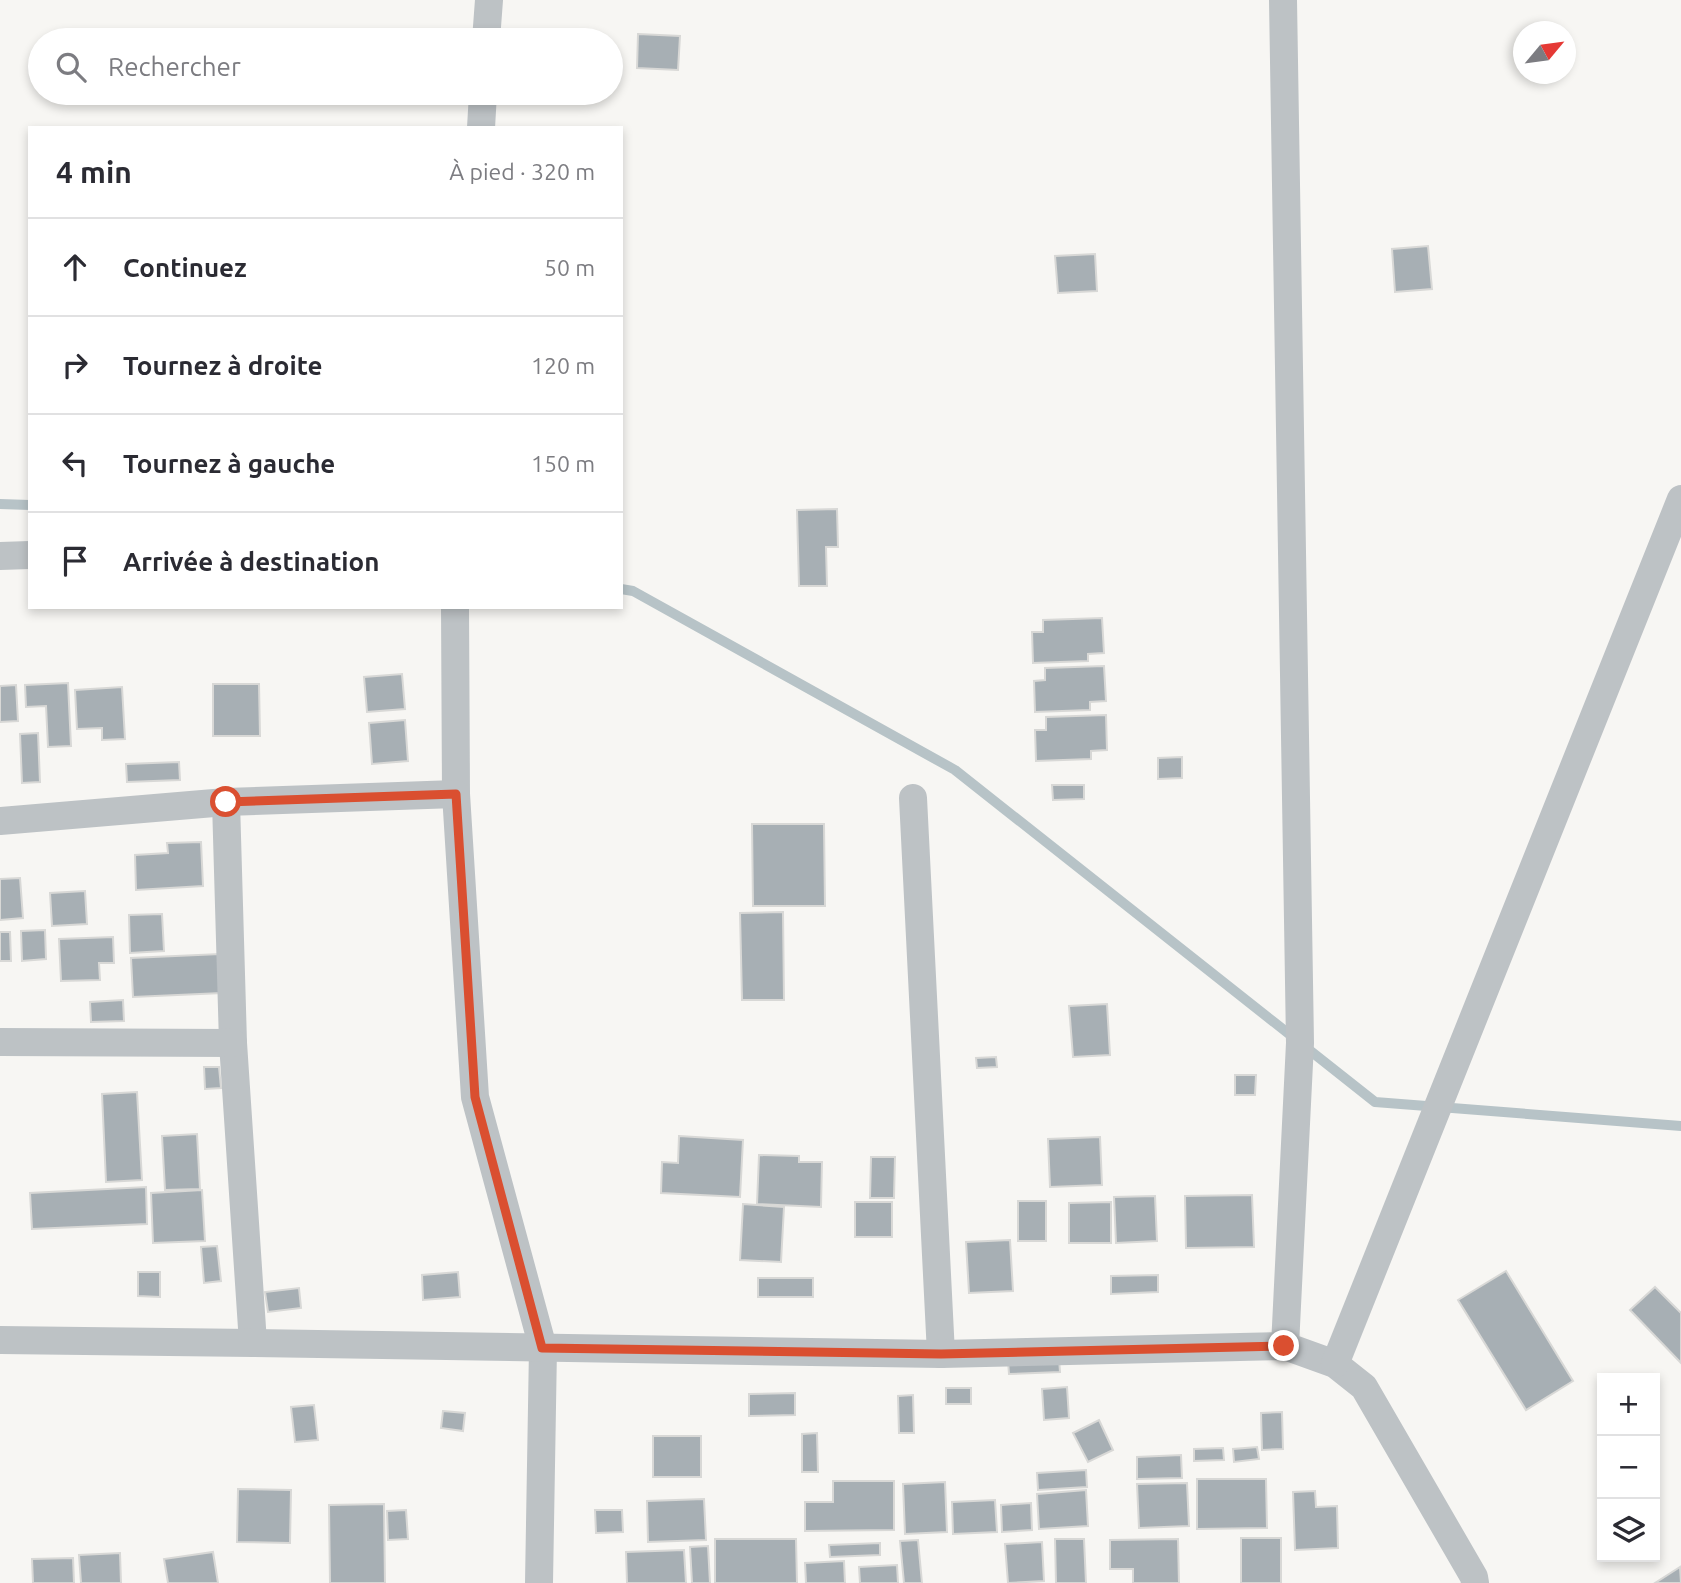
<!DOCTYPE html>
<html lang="fr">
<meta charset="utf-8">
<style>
:root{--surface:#fff;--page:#f2f2f3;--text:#2b2b33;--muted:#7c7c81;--line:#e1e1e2}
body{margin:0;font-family:Ubuntu,sans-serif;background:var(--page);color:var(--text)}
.controls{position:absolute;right:21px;bottom:21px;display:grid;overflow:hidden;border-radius:0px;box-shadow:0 4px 10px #0003}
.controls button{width:63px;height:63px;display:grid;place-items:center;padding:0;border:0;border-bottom:2px solid var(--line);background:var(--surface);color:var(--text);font:35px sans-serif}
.compass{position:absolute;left:1513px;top:21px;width:63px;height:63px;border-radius:50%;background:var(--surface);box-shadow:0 4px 10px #0003;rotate:61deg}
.stop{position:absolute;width:21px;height:21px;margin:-16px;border:5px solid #da4f30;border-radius:50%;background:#fff}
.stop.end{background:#da4f30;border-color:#fff;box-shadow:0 2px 7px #0008}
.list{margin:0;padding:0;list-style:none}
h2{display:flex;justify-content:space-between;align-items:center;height:91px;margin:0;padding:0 28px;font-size:30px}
h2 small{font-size:23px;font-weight:400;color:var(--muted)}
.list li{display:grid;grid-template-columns:46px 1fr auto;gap:21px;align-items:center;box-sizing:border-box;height:98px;padding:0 28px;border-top:2px solid var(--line)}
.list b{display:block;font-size:26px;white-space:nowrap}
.list em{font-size:23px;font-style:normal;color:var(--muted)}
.icon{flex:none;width:38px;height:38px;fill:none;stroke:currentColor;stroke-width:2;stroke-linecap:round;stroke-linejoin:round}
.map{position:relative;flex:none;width:1681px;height:1583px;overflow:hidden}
.search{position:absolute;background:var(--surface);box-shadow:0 4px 10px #0003;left:28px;top:28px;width:595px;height:77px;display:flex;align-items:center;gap:18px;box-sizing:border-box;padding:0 24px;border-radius:38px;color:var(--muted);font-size:26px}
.panel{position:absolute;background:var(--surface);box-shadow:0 4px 10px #0003;left:28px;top:126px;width:595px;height:483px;border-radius:0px}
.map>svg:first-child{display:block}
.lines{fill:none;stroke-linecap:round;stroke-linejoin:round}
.stream{stroke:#b7c3c7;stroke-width:10}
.building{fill:#a7afb4;stroke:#d8d8d6;stroke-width:2}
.street{stroke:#bdc2c5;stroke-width:28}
.route{stroke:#da4f30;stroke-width:9}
</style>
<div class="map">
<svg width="1681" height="1583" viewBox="0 0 1681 1583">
<rect width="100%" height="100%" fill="#f7f6f3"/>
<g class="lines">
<g class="stream">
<polyline points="0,504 30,505"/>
<polyline points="621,589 633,591 955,770 1375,1102 1681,1126"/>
</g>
</g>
<g class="building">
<polygon points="638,34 680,36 678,70 637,68"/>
<polygon points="1428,246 1432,289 1395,292 1392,249"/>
<polygon points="1095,254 1097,291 1058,293 1055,256"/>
<polygon points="837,509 838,547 826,547 827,586 799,586 797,510"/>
<polygon points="1102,618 1104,653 1088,654 1088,661 1033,663 1032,632 1043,632 1043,620"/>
<polygon points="1104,666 1106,701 1090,702 1090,710 1035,712 1034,681 1045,680 1045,668"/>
<polygon points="402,674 405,709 367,712 364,677"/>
<polygon points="68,683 71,746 48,747 46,706 26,707 25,685"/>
<polygon points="213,684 259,684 260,736 213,736"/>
<polygon points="16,685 18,721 0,722 0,686"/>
<polygon points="122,687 125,739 102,740 102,728 77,729 75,690"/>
<polygon points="1106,715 1107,750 1091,751 1091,759 1036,761 1035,730 1046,730 1046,717"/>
<polygon points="405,720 408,761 372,764 369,723"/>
<polygon points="38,733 40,782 22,783 20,734"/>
<polygon points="1182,757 1182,778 1158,779 1158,758"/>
<polygon points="179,762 180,780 127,782 126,764"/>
<polygon points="1052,785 1084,785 1084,799 1053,800"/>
<polygon points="752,824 824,824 825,906 753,906"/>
<polygon points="201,842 203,886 136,890 135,855 168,853 167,843"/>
<polygon points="20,878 23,918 0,920 0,879"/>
<polygon points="85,891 87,924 52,926 50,893"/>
<polygon points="783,912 784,1000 742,1000 740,913"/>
<polygon points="162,914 164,951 130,953 129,915"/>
<polygon points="45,930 46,959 22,961 21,931"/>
<polygon points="0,932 10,932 11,961 0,961"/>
<polygon points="113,937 114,963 99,963 100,980 61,981 59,939"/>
<polygon points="220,954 222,993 133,997 131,958"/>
<polygon points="123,1000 124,1021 91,1022 90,1002"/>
<polygon points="1107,1004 1110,1055 1073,1057 1069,1006"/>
<polygon points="996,1057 997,1067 977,1068 976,1058"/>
<polygon points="204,1067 219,1067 221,1088 205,1089"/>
<polygon points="1235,1075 1256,1075 1255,1095 1235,1095"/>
<polygon points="137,1092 142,1180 106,1182 102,1094"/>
<polygon points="197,1134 200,1189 165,1190 162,1136"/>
<polygon points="679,1136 743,1140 740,1197 661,1193 662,1162 678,1163"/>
<polygon points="1100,1137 1102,1185 1050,1187 1048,1139"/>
<polygon points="759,1155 799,1156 799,1162 822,1162 821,1207 757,1204"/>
<polygon points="871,1157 895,1157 894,1198 870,1198"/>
<polygon points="146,1187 147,1224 32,1229 30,1193"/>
<polygon points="202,1190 205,1241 153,1243 151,1193"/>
<polygon points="1252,1195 1254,1247 1186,1248 1185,1196"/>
<polygon points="1155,1196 1157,1241 1116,1243 1114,1197"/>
<rect x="1018" y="1201" width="28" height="40"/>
<rect x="855" y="1202" width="37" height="35"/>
<polygon points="1111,1202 1111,1243 1069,1243 1069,1203"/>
<polygon points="743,1204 784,1207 781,1262 740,1260"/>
<polygon points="1010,1240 1013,1291 969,1293 966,1242"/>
<polygon points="217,1246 221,1281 204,1283 201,1247"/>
<polygon points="1506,1271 1573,1381 1526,1410 1458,1300"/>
<polygon points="138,1272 160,1272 160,1297 138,1296"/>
<polygon points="458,1272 460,1297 423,1300 422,1275"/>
<polygon points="1158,1275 1158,1292 1111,1294 1111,1276"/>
<rect x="758" y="1278" width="55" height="19"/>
<polygon points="1655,1287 1681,1313 1681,1363 1630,1310"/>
<polygon points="299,1288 301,1308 268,1312 265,1292"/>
<polygon points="1059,1359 1060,1372 1009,1374 1008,1361"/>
<polygon points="1067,1387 1069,1418 1044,1420 1042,1389"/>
<rect x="946" y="1388" width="25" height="16"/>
<polygon points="795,1393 795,1415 749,1416 749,1394"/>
<polygon points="913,1395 914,1433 899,1433 898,1396"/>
<polygon points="314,1405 318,1440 295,1442 291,1407"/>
<polygon points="443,1411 465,1413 463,1431 441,1428"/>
<polygon points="1282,1412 1283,1449 1262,1450 1261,1413"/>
<polygon points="1099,1420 1113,1450 1088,1462 1073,1433"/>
<polygon points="817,1433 818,1472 802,1472 802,1434"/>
<rect x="653" y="1436" width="48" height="41"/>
<polygon points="1257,1447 1259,1459 1234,1462 1233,1449"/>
<polygon points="1223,1448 1224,1460 1194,1461 1194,1449"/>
<polygon points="1181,1455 1182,1478 1137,1479 1137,1457"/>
<polygon points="1086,1470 1087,1487 1038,1490 1037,1473"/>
<polygon points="1197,1479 1266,1479 1267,1528 1197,1529"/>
<polygon points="833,1481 894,1481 894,1530 805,1531 805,1502 833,1502"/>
<polygon points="945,1482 947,1532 905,1534 903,1484"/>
<polygon points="1187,1483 1189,1526 1139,1528 1137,1484"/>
<polygon points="238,1489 291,1490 290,1543 237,1542"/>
<polygon points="1086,1490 1088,1526 1039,1529 1037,1494"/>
<polygon points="1315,1491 1316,1507 1337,1506 1338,1548 1295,1550 1293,1492"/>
<polygon points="704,1499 706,1540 648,1542 647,1501"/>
<polygon points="995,1500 997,1532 953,1534 952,1502"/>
<polygon points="1031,1503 1032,1530 1002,1532 1001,1505"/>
<polygon points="384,1504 385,1583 330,1583 329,1505"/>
<polygon points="406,1510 408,1539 388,1540 387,1511"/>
<polygon points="595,1510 622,1510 623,1532 596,1533"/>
<rect x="1241" y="1538" width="40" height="45"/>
<polygon points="715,1539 796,1539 797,1583 715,1583"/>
<polygon points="1055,1539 1084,1539 1086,1583 1056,1583"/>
<polygon points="1178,1539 1179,1583 1133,1583 1133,1569 1110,1569 1110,1540"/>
<polygon points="918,1540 922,1583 904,1583 900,1541"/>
<polygon points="1042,1542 1044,1581 1008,1583 1005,1544"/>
<polygon points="880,1543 880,1555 830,1557 829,1545"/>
<polygon points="708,1546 710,1583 692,1583 690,1547"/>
<polygon points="684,1550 686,1583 627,1583 626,1552"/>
<polygon points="213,1552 218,1583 168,1583 164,1559"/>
<polygon points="120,1553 121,1583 81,1583 79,1555"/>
<polygon points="73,1558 74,1583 33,1583 32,1559"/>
<polygon points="844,1561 845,1583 806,1583 805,1563"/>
<polygon points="897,1565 898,1583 860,1583 859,1567"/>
<polygon points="1680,1567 1681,1583 1655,1583"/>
</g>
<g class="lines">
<g class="street">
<polyline points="1283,0 1300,1043 1285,1346"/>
<polyline points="486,40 489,0"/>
<polyline points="481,128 483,93"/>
<polyline points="0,556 30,555"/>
<polyline points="455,607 456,794 475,1097 543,1348 539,1583"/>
<polyline points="913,798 941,1354"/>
<polyline points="226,802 233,1043 253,1343"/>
<polyline points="0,821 226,802 456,794"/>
<polyline points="0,1042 233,1043"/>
<polyline points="0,1340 253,1343 941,1354 1285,1346 1335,1364 1364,1387 1474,1577 1475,1583"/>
<polyline points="1335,1364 1681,499"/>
</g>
</g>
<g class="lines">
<polyline class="route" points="226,802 456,794 475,1097 542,1348 941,1354 1284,1346"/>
</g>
</svg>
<div class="controls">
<button>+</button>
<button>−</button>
<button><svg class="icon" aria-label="layers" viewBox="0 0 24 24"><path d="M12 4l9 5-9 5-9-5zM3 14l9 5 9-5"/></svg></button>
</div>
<svg class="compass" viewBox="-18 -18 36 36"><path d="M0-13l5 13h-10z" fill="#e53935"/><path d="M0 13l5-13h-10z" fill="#7c7c81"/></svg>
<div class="stop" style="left:226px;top:802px"></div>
<div class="stop end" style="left:1284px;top:1346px"></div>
<div class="search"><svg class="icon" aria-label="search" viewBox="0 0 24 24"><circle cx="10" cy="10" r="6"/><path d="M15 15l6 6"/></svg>Rechercher</div>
<section class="panel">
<h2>4 min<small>À pied · 320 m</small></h2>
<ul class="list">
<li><svg class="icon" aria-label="ahead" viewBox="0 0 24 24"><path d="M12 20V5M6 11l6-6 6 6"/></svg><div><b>Continuez</b></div><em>50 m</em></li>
<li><svg class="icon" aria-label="right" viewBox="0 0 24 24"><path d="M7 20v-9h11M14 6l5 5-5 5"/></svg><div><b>Tournez à droite</b></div><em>120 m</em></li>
<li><svg class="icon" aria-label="left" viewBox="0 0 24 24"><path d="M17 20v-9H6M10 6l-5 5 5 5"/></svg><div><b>Tournez à gauche</b></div><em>150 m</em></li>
<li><svg class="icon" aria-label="arrive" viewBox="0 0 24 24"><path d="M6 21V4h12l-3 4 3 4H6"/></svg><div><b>Arrivée à destination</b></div></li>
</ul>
</section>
</div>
